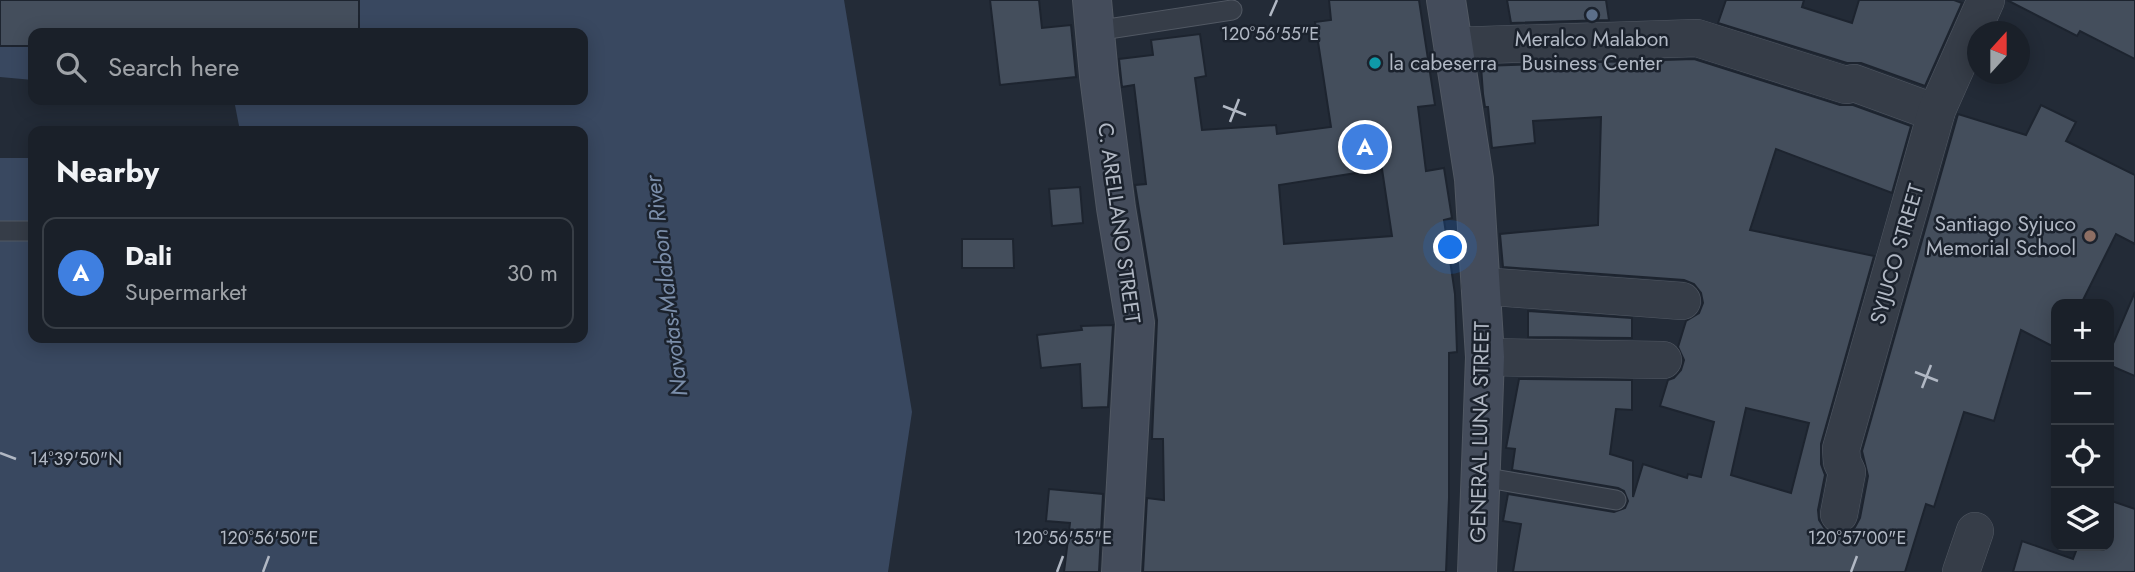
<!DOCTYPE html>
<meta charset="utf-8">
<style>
:root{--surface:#1a2029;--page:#272d35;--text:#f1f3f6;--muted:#9fa3a8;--line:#383e46;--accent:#ea580c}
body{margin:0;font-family:Jost,sans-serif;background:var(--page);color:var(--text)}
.controls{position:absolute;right:21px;bottom:21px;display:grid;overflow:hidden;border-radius:14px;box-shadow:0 4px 18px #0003}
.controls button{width:63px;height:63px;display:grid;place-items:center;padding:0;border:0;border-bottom:2px solid var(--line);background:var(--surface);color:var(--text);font:35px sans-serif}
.compass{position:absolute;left:1967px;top:21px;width:63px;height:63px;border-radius:50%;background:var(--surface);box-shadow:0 4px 18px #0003;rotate:21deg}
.you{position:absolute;left:1451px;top:248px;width:24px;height:24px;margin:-18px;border:5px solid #fff;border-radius:50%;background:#1a73e8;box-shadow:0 0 0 10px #1a73e833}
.badge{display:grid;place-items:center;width:46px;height:46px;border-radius:50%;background:var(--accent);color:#fff;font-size:23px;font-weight:700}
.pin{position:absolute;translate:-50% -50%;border:4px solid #fff;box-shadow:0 2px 7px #0006}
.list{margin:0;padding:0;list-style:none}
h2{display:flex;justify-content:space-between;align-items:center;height:91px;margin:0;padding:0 28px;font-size:30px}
h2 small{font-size:23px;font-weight:400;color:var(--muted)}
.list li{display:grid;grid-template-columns:46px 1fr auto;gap:21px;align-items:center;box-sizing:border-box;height:112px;margin:0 14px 14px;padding:0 14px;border:2px solid var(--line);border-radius:14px}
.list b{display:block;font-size:26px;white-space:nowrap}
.list p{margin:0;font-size:23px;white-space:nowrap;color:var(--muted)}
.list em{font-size:23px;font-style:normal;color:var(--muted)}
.icon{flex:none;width:38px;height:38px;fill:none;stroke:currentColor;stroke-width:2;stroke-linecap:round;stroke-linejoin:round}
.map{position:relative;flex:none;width:2135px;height:572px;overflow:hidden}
.search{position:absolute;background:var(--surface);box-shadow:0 4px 18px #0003;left:28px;top:28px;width:560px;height:77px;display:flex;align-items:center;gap:18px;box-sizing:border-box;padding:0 24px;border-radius:14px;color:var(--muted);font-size:26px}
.panel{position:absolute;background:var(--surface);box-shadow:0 4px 18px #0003;left:28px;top:126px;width:560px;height:217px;border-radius:14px}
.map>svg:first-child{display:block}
.water{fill:#394860}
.building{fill:#444e5c;stroke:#1d242f;stroke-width:2;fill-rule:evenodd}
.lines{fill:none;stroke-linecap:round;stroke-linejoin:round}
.lane-casing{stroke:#515863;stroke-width:21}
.street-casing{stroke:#515863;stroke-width:38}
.secondary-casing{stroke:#515863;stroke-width:40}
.lane{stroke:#363d48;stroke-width:19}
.street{stroke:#363d48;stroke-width:37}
.secondary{stroke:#444c5b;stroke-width:38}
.ticks{fill:none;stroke:#b1b8c4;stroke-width:2.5}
.service-dot{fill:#5c6f8a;stroke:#1b222d;stroke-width:2.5}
.culture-dot{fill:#0f9aa8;stroke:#1b222d;stroke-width:2.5}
.education-dot{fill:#8d6e63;stroke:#1b222d;stroke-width:2.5}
.labels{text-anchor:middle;stroke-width:5;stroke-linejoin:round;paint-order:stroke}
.poi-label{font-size:21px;fill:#b1b8c4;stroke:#1b222d}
.street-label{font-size:21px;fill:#b1b8c4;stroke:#1b222d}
.water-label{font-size:23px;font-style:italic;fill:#7b8eaa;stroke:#1b222d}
.ticks-label{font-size:18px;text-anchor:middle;fill:#b1b8c4;stroke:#1b222d;stroke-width:5;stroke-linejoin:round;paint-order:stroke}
</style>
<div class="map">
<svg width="2135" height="572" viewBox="0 0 2135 572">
<rect width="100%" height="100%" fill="#232b37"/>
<polygon class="water" points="0,0 844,0 912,412 888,572 0,572 0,158 33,158 33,338 583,338 583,131 240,131 234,100 583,100 583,33 33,33 33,80 0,77"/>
<g class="building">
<polygon points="0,0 359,0 359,33 33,33 33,46 0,46"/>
<polygon points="990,0 1039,0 1042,28 1071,25 1076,77 1000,85"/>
<path d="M1329 0H1419L1435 105 1418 107 1426 171 1444 168 1452 218 1444 220 1455 294 1457 352 1449 353V498L1446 572H1143L1147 498 1164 500 1163 439H1152L1157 320 1135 185 1146 184 1134 85 1122 87 1119 59 1153 55 1151 40 1200 34 1206 76 1195 78 1202 130 1276 125 1277 134 1331 127 1315 22 1331 20ZM1382 169 1392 236 1284 244 1279 185Z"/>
<polygon points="1507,0 1606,0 1609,20 1511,23"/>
<polygon points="1726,0 1804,0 1802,7 1852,23 1859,0 1954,0 1962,3 1925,86 1861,63 1847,63 1718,23"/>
<polygon points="2007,0 2135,0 2135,59 2080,31 2077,36"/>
<path d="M1694 59 1840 105H1853L1911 126 1892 193 1776 149 1750 230 1874 256 1821 444V464L1825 475 1818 510 1819 520 1825 529 1834 534H1847L1855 527 1860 518 1868 476 1862 451 1958 114 2026 135 2041 105 2076 122 2066 141 2135 175V244L2116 234 2081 304H2056V348L2021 330 1994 421 1964 412 1934 507 1926 504 1905 572H1513L1521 524 1503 521 1508 494 1614 512 1625 508 1628 501 1624 491 1618 488 1512 470 1515 449 1506 448 1519 379 1632 380V410L1616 409 1610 454 1633 461V497L1643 464 1687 478 1688 474 1701 477 1714 422 1660 406 1668 380 1674 378 1681 370 1684 360 1678 347 1686 321 1699 313 1703 303 1701 293 1694 284 1684 280 1503 267 1500 234 1598 225 1601 117 1533 121 1535 143 1492 148 1488 107H1485L1483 94 1481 66ZM1746 408 1809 423 1791 493 1731 475Z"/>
<polygon points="1080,187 1083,223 1052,226 1049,189"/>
<polygon points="962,239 1013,239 1014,268 962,268"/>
<polygon points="2135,292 2135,376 2109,365 2109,353"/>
<polygon points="1528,311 1632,318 1632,338 1528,337"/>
<polygon points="1113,325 1108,407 1082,408 1080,364 1041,368 1037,335 1082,330 1081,326"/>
<polygon points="1049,489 1103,494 1099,572 1064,572 1070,523 1046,521"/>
<polygon points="2109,500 2135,509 2135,572 2013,572 2022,541 2073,559 2078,546 2109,546"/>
</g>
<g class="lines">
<defs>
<g id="lane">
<polyline points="1095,31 1232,10"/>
<polyline points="0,231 33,231"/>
<polyline points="1482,477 1616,500"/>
</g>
<g id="street">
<polyline points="1453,46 1697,38 1846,85 1854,83 1936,113"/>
<polyline points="1480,286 1682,301"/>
<polyline points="1485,357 1663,360"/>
<polyline points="1839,514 1847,472 1842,462 1841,449 1937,110 1986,0"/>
<polyline points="1961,572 1975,531"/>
</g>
<g id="secondary">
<polyline points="1092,0 1099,76 1116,208 1135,323 1121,572"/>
<polyline points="1446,0 1474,179 1485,357 1477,572"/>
</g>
</defs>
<use href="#lane" class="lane-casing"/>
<use href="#street" class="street-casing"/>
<use href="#secondary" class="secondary-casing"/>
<use href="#lane" class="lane"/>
<use href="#street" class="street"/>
<use href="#secondary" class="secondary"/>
</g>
<path class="ticks" d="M1270 16 1277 0M1223 106 1246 115M1230 122 1239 99M1915 372 1938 381M1922 388 1931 365M0 453 16 459M263 572 269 556M1057 572 1063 556M1851 572 1857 556"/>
<circle class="service-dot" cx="1592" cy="15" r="7"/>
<circle class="culture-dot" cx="1375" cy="63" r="7"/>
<circle class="education-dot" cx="2090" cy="236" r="7"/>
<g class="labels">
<g class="poi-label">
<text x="1592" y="46">Meralco Malabon<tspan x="1592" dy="24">Business Center</tspan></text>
<text x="1389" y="70" text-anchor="start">la cabeserra</text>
<text x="2076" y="231" text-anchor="end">Santiago Syjuco<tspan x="2076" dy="24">Memorial School</tspan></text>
</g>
<g class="street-label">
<text transform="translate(1119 223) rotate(82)" y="7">C. ARELLANO STREET</text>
<text transform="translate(1897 254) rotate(-74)" y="7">SYJUCO STREET</text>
<text transform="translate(1480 432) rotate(-89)" y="7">GENERAL LUNA STREET</text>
</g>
<g class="water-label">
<text transform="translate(666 286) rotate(-97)" y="8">Navotas-Malabon River</text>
</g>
</g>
<g class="ticks-label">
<text x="1270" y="40">120°56'55"E</text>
<text x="76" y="465">14°39'50"N</text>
<text x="269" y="544">120°56'50"E</text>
<text x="1063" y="544">120°56'55"E</text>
<text x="1857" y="544">120°57'00"E</text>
</g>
</svg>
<div class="controls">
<button>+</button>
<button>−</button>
<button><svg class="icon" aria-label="locate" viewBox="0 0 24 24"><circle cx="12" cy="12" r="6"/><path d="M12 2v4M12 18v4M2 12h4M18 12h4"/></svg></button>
<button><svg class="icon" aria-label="layers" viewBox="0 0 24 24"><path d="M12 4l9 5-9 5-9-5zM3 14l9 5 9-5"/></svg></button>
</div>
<svg class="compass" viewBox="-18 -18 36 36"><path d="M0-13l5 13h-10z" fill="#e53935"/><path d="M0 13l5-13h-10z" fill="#9fa3a8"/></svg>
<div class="you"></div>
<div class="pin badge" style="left:1365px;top:147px;background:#3f7fe0">A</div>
<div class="search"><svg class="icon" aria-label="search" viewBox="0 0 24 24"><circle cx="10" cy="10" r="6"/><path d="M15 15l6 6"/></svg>Search here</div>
<section class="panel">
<h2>Nearby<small></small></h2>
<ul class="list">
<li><span class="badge" style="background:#3f7fe0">A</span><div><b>Dali</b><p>Supermarket</p></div><em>30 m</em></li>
</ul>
</section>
</div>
